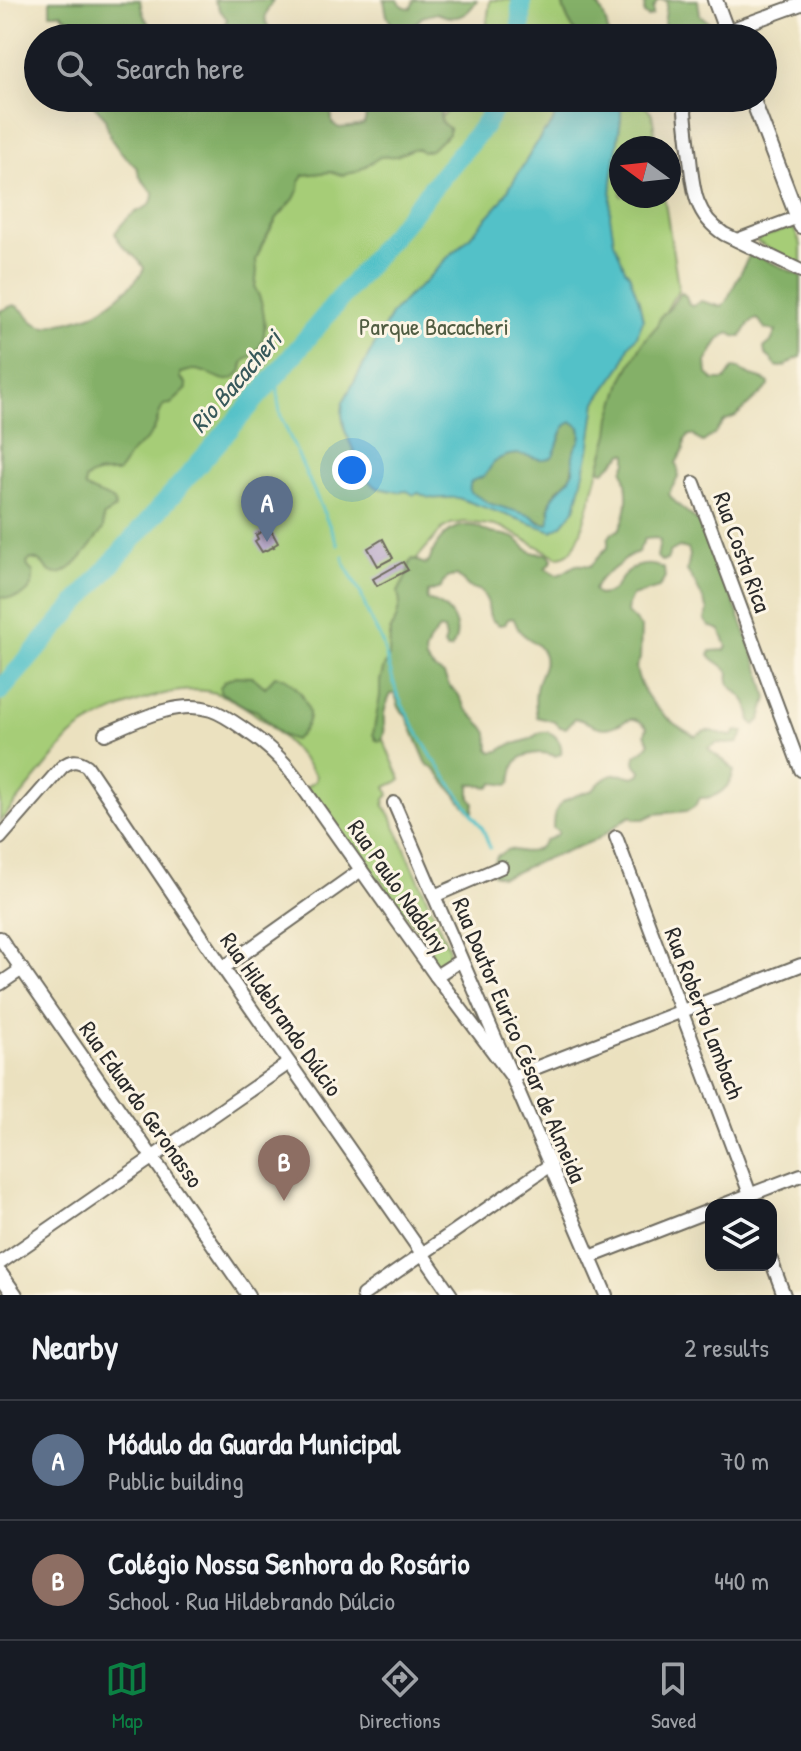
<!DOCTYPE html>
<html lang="en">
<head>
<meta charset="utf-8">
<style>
	body { margin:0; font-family:"Patrick Hand",sans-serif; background:#20242c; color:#f1f3f6 }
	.controls { position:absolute; right:24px; bottom:24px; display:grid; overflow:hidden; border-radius:16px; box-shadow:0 8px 32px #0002 }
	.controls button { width:72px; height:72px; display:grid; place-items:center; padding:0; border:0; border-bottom:2px solid #363941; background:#171b24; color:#f1f3f6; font:40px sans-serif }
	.compass { position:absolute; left:609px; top:136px; width:72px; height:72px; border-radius:50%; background:#171b24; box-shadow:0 8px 32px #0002; rotate:285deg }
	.you { position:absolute; left:352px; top:470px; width:28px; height:28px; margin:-20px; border:6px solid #fff; border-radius:50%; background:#1a73e8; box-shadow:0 0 0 12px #1a73e833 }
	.badge { display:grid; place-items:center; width:52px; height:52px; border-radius:50%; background:#0b8043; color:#fff; font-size:26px; font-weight:700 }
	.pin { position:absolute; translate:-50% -66px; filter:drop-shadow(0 2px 4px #0008) }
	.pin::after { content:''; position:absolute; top:42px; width:28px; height:24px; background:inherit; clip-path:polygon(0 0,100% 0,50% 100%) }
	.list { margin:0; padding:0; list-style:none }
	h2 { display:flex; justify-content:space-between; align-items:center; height:104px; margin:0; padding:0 32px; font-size:34px }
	h2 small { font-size:26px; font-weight:400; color:#9ea1a6 }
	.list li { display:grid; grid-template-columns:52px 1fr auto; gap:24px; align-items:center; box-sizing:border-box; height:120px; padding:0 32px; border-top:2px solid #363941 }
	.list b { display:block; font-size:30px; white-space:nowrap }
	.list p { margin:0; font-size:26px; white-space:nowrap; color:#9ea1a6 }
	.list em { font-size:26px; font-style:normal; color:#9ea1a6 }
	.icon { flex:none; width:44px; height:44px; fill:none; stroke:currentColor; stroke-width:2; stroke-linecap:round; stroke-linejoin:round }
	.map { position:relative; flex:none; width:801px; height:1295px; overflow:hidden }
	.search { position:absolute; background:#171b24; box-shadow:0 8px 32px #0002; left:24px; right:24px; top:24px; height:88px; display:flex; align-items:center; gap:20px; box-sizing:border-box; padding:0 28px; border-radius:44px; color:#9ea1a6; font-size:30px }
	.sheet { height:344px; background:#171b24 }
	nav { display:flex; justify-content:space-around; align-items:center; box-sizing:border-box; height:112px; border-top:2px solid #363941; background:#171b24; font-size:22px; color:#9ea1a6 }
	nav a { display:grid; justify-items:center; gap:4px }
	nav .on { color:#0b8043 }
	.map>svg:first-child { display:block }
	.green { fill:#a6cd77; stroke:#687c51; stroke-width:2 }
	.forest { fill:#84b068; stroke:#586e4a; stroke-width:2 }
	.water { fill:#53c1c8; stroke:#3f767a; stroke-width:2; fill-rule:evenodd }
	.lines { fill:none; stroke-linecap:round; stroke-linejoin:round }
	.stream { stroke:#53c1c8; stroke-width:3 }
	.river { stroke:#53c1c8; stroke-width:20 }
	.building { fill:#ad9dc6 }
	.minor-casing { stroke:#6e6b5f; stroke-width:16 }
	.major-casing { stroke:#6e6b5f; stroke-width:18 }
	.minor { stroke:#fff; stroke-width:12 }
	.major { stroke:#fff; stroke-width:14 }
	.labels { text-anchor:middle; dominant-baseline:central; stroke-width:6; stroke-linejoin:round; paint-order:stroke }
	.park-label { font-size:24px; fill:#505c42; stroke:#fcf5e5 }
	.street-label { font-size:24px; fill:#2b2b2b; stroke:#fcf5e5 }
	.water-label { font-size:26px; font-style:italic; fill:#37585a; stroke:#fcf5e5 }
</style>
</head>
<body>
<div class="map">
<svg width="801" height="1295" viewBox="0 0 801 1295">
	<rect width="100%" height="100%" fill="#fcf5e5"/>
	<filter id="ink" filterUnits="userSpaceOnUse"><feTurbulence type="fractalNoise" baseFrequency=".0125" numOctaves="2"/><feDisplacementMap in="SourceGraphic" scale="16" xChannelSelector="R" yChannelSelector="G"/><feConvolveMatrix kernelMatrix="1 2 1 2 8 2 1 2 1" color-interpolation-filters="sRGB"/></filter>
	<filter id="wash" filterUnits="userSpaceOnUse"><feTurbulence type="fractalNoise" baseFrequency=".006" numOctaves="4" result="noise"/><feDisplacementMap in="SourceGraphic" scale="32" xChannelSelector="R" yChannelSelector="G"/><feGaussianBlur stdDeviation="1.8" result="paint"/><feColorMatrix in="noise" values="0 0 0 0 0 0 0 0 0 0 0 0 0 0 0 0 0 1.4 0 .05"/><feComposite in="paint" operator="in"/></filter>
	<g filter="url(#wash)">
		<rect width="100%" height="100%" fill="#ebe1bf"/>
		<g class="green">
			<polygon points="490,0 581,0 602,38 485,38"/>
			<path d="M461,98H638L652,114L657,148H621V196H664L679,291L673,298L630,376L618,403L581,532C576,544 572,557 557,557L502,527L466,522L451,524L442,529L419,556L416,561L385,696L381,735L401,780L386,787L389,795L385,799L384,806L390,814L449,949V960L442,966L432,964L424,955L431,950L379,878L372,882L306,787L315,781L316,776C293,744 247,698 206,691C178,687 147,698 122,708C104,716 84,724 69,738L0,822V500L307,169L440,118Z"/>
			<polygon points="789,228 794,229 801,245 801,266 757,242 758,239"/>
		</g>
		<g class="forest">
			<path d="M50,0H140C143,22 149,21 159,38H70L74,34V25L61,13H50Z"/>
			<path d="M214,0H273C267,10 260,21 272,30L281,28L290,35L291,38H216C218,30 225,27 227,19L219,9Z"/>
			<path d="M384,0H398C401,6 405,8 411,8L414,0H477C466,18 455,21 437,13L422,17L412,27V38H366L370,34H386L393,31L394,28L387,16Z"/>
			<path d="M562,0H593C604,10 607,24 609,38H581C571,28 564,14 562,0Z"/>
			<polygon points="645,0 698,0 700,15 710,23 709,32 704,38 675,38 664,24 667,3 665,0 658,0 653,8 653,15 648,17 644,14"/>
			<path d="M87,98H322C331,103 332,114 332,123L339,128C349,126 356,128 364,124L366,117L362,112L361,106L366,103L374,106L381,111H386L394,105L405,103L408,98H447L440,115L442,123L449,128V134L430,150L423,152L418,149H412L397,156L380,157L356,172L342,175L331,172L304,175L300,181L299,189L294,199L277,218L262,245L256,260L257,271L255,288C264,303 270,336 257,351C250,360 242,357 242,370C227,393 214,370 194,370C190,370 186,372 181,373V378L186,383L187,389L171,404L164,405C158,413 158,421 154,429C149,442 135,446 128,457C124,464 123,468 117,473C106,473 93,472 85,480V487C94,494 105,495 114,501L115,508L103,517C103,521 104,525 103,529C101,534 97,536 95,540C88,550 70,574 57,574C45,574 47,560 31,559L27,563L28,567L33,572C35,593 19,601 0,597V311L14,305C28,310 29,325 46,327C60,323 77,320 90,315C105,309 139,282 144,268C137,254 120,249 115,233C121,225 127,217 136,212C146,207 153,206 153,193L140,177L137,168L119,150L111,139L104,116Z"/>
			<path d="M753,254L801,276V357C791,359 787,370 776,366L772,360L765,354L764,348L771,342L776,331L765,329L759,320L756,319L749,324L741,337L734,336L731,333C716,336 714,351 706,362L707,374L714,380H725L733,368L740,369C748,378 759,376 769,383V386L745,408L736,416L724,421L714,434L703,442L697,439L693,435H689L685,440L684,449L676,463C683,482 674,479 669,494C677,508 690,512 699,523C707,533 707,545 715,554L760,671L767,698L761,719L755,725L751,722C750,715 750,708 746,702C738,689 726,689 729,673C724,664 715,663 709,655L711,651L725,650L727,646L720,630L709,626L705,620L708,610C702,596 696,583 687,571L690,555L688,549L679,547L670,552L667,560L661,561L657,557L660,541L656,538L645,539L638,552C627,556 625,561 616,567C604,577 602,573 594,590L598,595C619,593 616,582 627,572C639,563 652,563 664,569L665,578L659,588L632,596L628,605L627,613L641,627L640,659L636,667C640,698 669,723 695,736C699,735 701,732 705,731C710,729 724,736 732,736L736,731L744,732L738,743L728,744L717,743L708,748C715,757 728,760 734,771C731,787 717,799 700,798L694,807L687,811L654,814L644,819H636L631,816C617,823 607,835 593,841L535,863L511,874L501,877L493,874L491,868L497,856L509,849C525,853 537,855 545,840L552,838L558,834V831L553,828C552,799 571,797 593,790C605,775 615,771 634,777L640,774L641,770C635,765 634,762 636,755L644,750L650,743L645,734L647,727C628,709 624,727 605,728C594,728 586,720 575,718L566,728L560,727L555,722L537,717C535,707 535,693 537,684C540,673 548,664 543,653C537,640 525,639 519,630C516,626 516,622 513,618L508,619L505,624L500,625C485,618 491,613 487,601C486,598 483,595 481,591L469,587L457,576C449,576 443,580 441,588L428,592L427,600C450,605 465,627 451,649H447L444,645L446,639L444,630L439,629L429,642L425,653L426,660L434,669L444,675L449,686L458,694L466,709L484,727L488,733L489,749L492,752L499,751L511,744C517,744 524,741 530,739C535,737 536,733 542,732C554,730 563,743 561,754L555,756C544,751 523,752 516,763C513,767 512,777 511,783L509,785L494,783L489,787L470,784V798L474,803L473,812L471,813L435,770L429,766L426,762L408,719L399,707L395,694H391C388,700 385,707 384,714C383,724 387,732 381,741L376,740L373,734L380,696V681L384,666L389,656L390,630L396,620L400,603L398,592L407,575L410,562L413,559L425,564L429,562C435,542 450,522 474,526C480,527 485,531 491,533C500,535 509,534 516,539C523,543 526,552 536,553C540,554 544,553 548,554L552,559L551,563L545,568L557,575C573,571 569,561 590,566C597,561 600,552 608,548V539L612,533L619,530C629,511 629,490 623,470L627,462V454L624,453L604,471L600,470V466L609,434L611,417L623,379L643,342L656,327L661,316L669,309L678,296L682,293L686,296L689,305L693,306L701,301L722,307L726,302L749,256Z"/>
			<path d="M573,421L580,427L581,440L575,448L571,477L556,491L551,501L549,507L551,518L549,524C539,523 534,517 525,514C506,509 486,505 470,492C468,476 476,482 485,475C488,472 489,467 492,464C506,451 525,452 541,459C546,454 552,449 557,444C565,433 558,427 573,421Z"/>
			<path d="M235,676L253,677L265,687L275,676C291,676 306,697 309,712C310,722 302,735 294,740L281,735L257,711L246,707L220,692V687L225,681Z"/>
		</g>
		<path class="water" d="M558,98H620L621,99V119L612,181L610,216L614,241L625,269L629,274L639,301L643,320L637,336L629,346L623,364L596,402L589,451L575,509L562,525L552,531L458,498C444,496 432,503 419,493L414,495L407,491L398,492L378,488L366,479L345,431L342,415L343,402L392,313L408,296L426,281L444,261L466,241L500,203L543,133C556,126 555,111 558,98ZM573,422L580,427C584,444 574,443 573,456C572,463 575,468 572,475C567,485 556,489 552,500C548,508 552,516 549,524L540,523L532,516L491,504L470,492C468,476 476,482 485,475C489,471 491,464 497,460C523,445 534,465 552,457C561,444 558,426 573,422Z"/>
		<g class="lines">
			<g class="stream">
				<polyline points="278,373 278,401 281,417 338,545"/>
				<polyline points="343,557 345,565 361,594 368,614 382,642 397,694 404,708 432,757 483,829 490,848"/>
			</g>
			<g class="river">
				<polyline points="521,38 521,0"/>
				<polyline points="0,691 278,373 482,128 501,98"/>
			</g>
		</g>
		<g id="blocks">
			<g class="building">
				<polygon points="265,530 267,534 272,532 278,543 273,546 274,547 262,552 255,541 258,539 256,535"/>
				<polygon points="383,539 393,558 378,566 368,548"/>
				<polygon points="403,562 408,570 377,586 373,579"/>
			</g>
		</g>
	</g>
	<g filter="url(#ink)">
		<use href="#blocks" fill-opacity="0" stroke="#6e6b5f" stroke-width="2"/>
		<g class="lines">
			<g class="minor-casing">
				<g id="minor">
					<polyline points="716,38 727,31 801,4"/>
					<path d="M684,98C685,115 687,132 689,149C693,184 692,213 724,234L801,271"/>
					<polyline points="737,240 801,216"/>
					<polyline points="694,483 801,770"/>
					<path d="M105,734C136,721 177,699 211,710C223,714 234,722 244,729C263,742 280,756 294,775L436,976L512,1077L801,965"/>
					<polyline points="394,803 606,1295"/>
					<polyline points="616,837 750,1194 751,1205"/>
					<path d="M0,838L62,767C71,760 77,759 87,766L223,968L451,1295"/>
					<polyline points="434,896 501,867"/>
					<polyline points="0,938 248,1295"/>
					<polyline points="223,968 361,870"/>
					<polyline points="436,976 461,960"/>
					<polyline points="0,984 22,969"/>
					<polyline points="723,1205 801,1175"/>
					<polyline points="590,1257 711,1210"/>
					<polyline points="771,1260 784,1295"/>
					<polyline points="0,1263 289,1063"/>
					<polyline points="363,1295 550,1165"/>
				</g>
			</g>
			<g class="major-casing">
				<g id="major">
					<polyline points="715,0 729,38"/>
					<polyline points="752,98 801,226"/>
					<polyline points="0,1274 15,1295"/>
				</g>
			</g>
			<use href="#minor" class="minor"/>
			<use href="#major" class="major"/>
		</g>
	</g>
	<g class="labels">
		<g class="park-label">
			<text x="434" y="326">Parque Bacacheri</text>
		</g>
		<g class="street-label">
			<text transform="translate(743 552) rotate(70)">Rua Costa Rica</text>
			<text transform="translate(399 886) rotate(55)">Rua Paulo Nadolny</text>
			<text transform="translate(705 1013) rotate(69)">Rua Roberto Lambach</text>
			<text transform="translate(282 1014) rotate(55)">Rua Hildebrando Dúlcio</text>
			<text transform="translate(520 1040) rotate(67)">Rua Doutor Eurico César de Almeida</text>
			<text transform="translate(142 1104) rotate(55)">Rua Eduardo Geronasso</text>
		</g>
		<g class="water-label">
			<text transform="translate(235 381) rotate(-49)">Rio Bacacheri</text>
		</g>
	</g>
</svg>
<div class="controls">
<button><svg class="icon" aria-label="layers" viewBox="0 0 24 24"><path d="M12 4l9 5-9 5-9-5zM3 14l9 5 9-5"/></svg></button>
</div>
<svg class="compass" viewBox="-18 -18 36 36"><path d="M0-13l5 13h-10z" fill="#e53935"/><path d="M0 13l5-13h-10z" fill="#9ea1a6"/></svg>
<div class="you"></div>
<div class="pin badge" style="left:267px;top:542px;background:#5c6f8a">A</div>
<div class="pin badge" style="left:284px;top:1201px;background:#8d6e63">B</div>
<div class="search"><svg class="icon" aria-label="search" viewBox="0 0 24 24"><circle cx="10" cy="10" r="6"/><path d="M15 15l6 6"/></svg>Search here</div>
</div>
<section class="sheet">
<h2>Nearby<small>2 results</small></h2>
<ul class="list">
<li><span class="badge" style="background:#5c6f8a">A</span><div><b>Módulo da Guarda Municipal</b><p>Public building</p></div><em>70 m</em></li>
<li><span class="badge" style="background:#8d6e63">B</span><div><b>Colégio Nossa Senhora do Rosário</b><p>School · Rua Hildebrando Dúlcio</p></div><em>440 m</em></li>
</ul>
</section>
<nav>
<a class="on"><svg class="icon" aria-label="map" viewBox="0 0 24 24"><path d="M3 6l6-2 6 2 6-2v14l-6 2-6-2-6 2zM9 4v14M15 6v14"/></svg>Map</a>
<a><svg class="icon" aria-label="directions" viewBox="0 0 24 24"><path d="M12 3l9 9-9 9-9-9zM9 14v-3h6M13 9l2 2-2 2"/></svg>Directions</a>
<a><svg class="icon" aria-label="saved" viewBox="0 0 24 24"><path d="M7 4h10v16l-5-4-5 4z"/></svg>Saved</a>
</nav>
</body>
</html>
